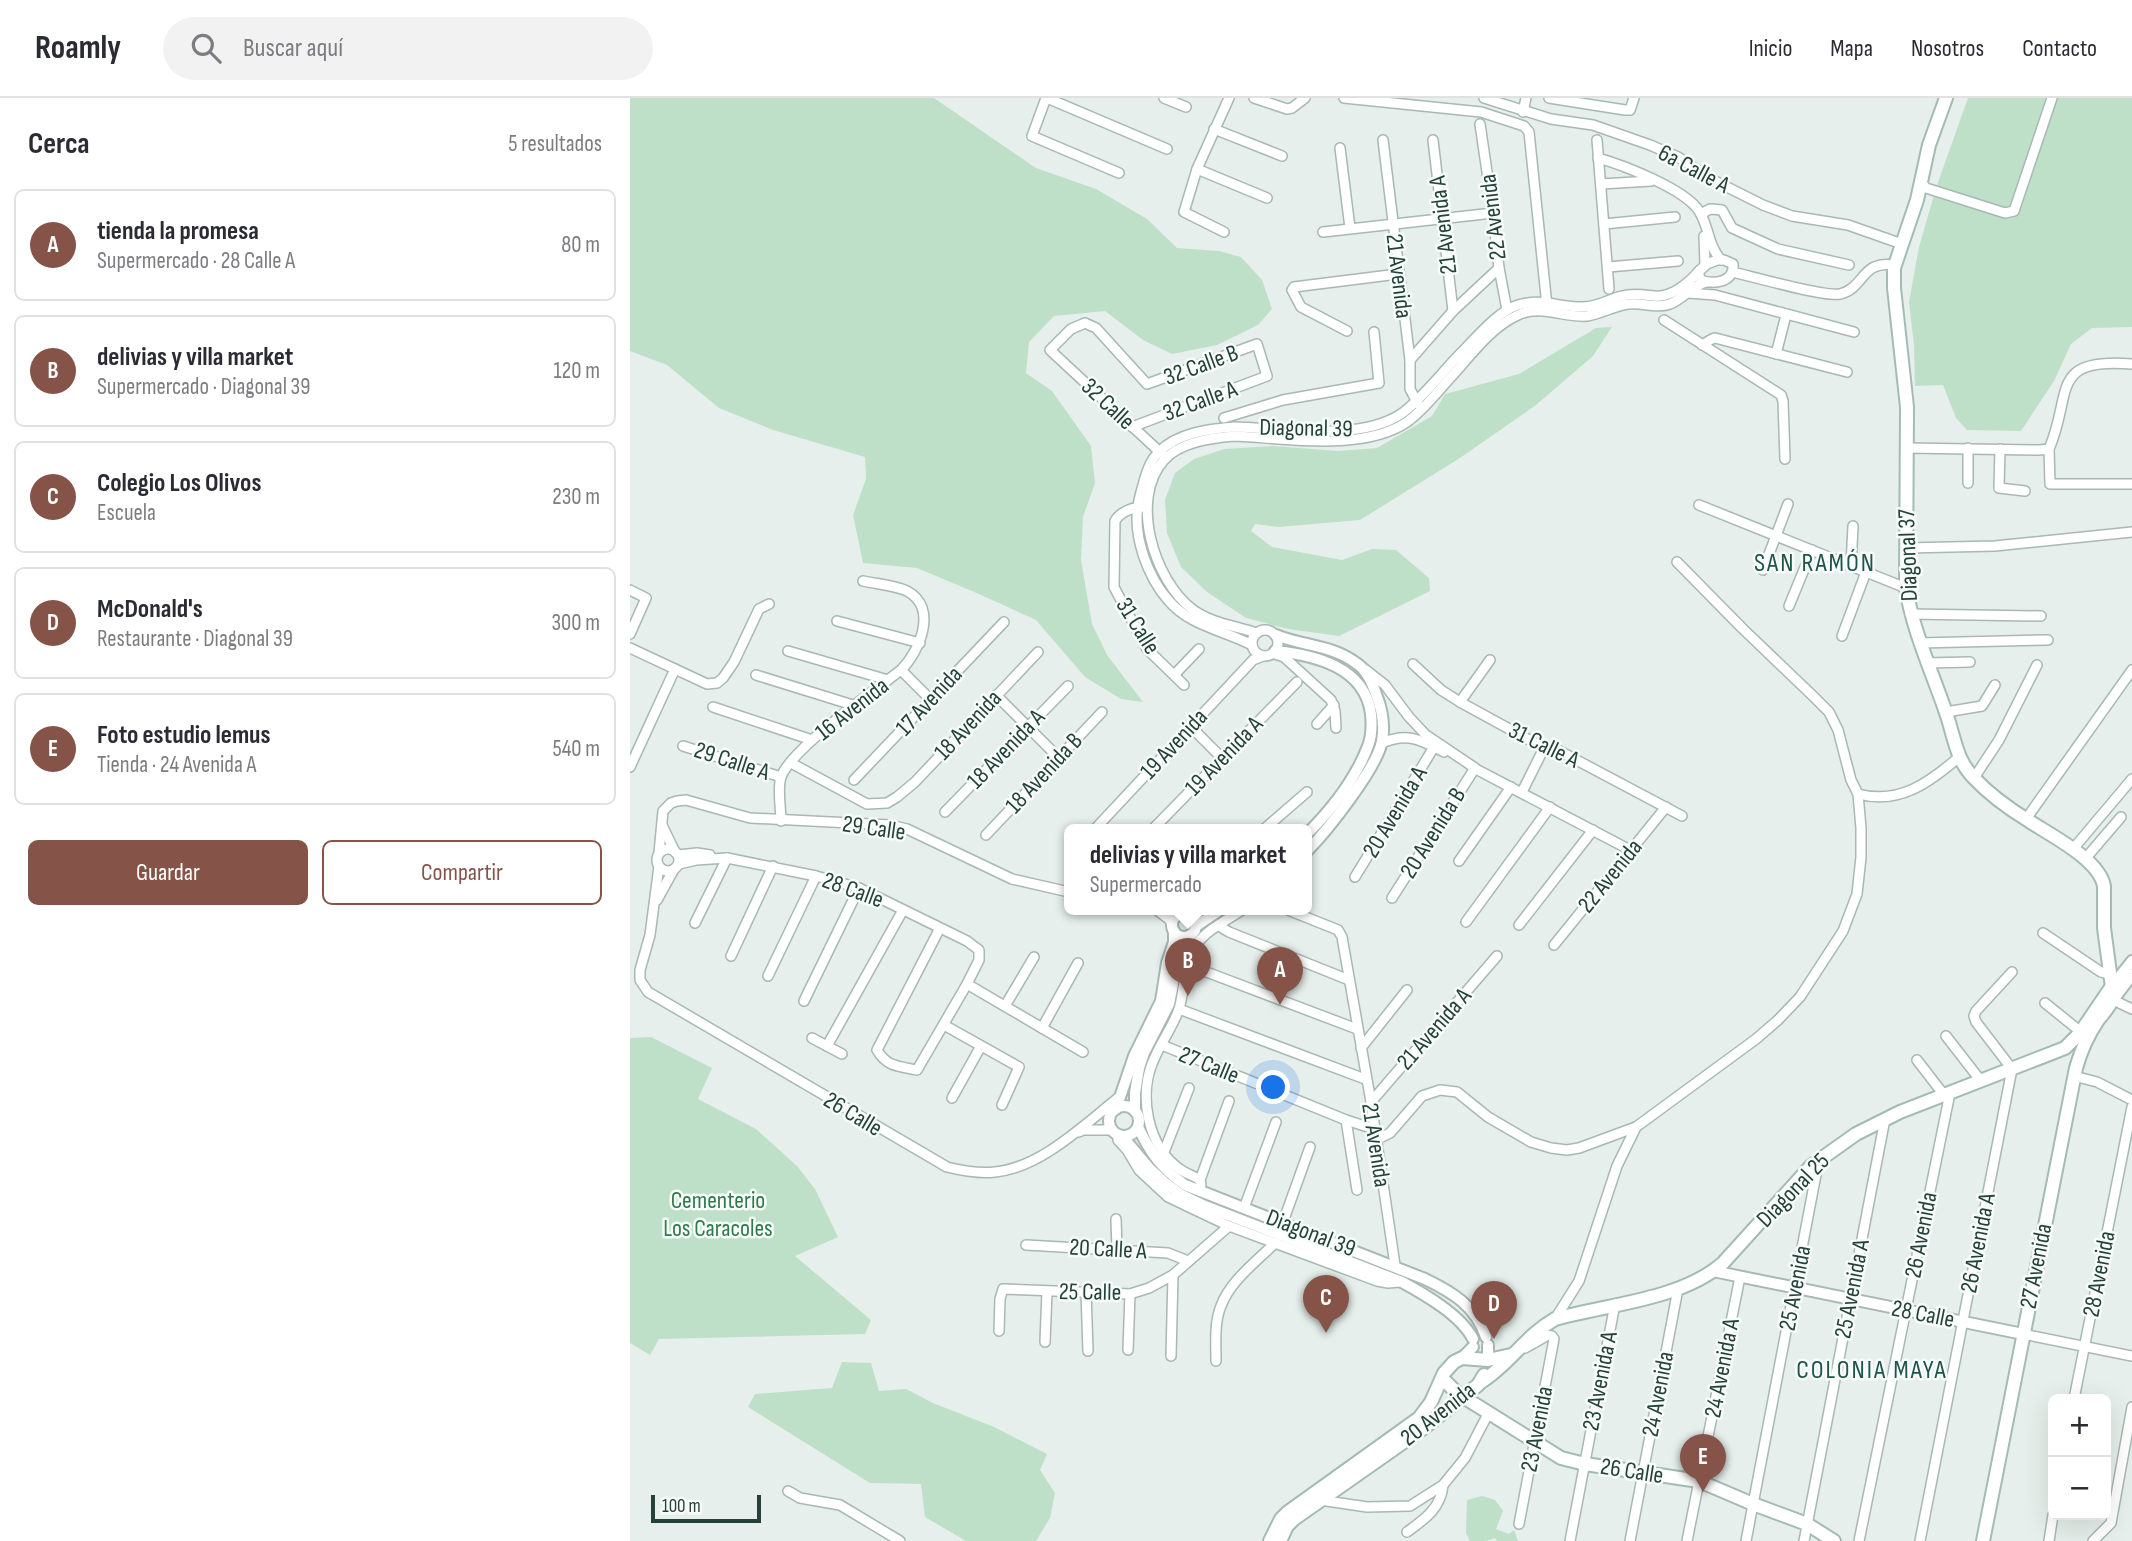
<!DOCTYPE html>
<html lang="es">
<head>
<meta charset="utf-8">
<style>
	body { margin:0; font-family:"Sofia Sans Condensed",sans-serif; background:#f2f2f3; color:#2b2b33 }
	.controls { position:absolute; right:21px; bottom:21px; display:grid; overflow:hidden; border-radius:10px; box-shadow:0 7px 28px #0002 }
	.controls button { width:63px; height:63px; display:grid; place-items:center; padding:0; border:0; border-bottom:2px solid #e1e1e2; background:#fff; color:#2b2b33; font:35px sans-serif }
	.scale { position:absolute; left:21px; bottom:18px; width:110px; box-sizing:border-box; padding-left:7px; border:4px solid #24423a; border-top:0; font-size:19px; line-height:24px; white-space:nowrap; color:#24423a; -webkit-text-stroke:5px #f7fbf9; paint-order:stroke }
	.you { position:absolute; left:644px; top:990px; width:24px; height:24px; margin:-18px; border:5px solid #fff; border-radius:50%; background:#1a73e8; box-shadow:0 0 0 10px #1a73e833 }
	.badge { display:grid; place-items:center; width:46px; height:46px; border-radius:50%; background:#855347; color:#fff; font-size:23px; font-weight:700 }
	.pin { position:absolute; translate:-50% -58px; filter:drop-shadow(0 2px 4px #0008) }
	.pin::after { content:''; position:absolute; top:37px; width:24px; height:21px; background:inherit; clip-path:polygon(0 0,100% 0,50% 100%) }
	.popup { position:absolute; left:434px; top:726px; width:248px; height:91px; box-sizing:border-box; display:grid; place-content:center; border-radius:10px; background:#fff; filter:drop-shadow(0 2px 5px #0005); font-size:23px; white-space:nowrap; color:#7c7c81 }
	.popup b { font-size:26px; color:#2b2b33 }
	.popup::after { content:''; position:absolute; left:50%; top:100%; margin-left:-14px; border:14px solid transparent; border-top-color:#fff }
	.list { margin:0; padding:0; list-style:none }
	h2 { display:flex; justify-content:space-between; align-items:center; height:91px; margin:0; padding:0 28px; font-size:30px }
	h2 small { font-size:23px; font-weight:400; color:#7c7c81 }
	.list li { display:grid; grid-template-columns:46px 1fr auto; gap:21px; align-items:center; box-sizing:border-box; height:112px; margin:0 14px 14px; padding:0 14px; border:2px solid #e1e1e2; border-radius:10px }
	.list b { display:block; font-size:26px; white-space:nowrap }
	.list p { margin:0; font-size:23px; white-space:nowrap; color:#7c7c81 }
	.list em { font-size:23px; font-style:normal; color:#7c7c81 }
	.actions { display:flex; gap:14px; padding:21px 28px }
	.actions a { flex:1; padding:16px 0; border:2px solid #855347; border-radius:10px; text-align:center; font-size:24px; color:#855347 }
	.actions .main { background:#855347; color:#fff }
	.icon { flex:none; width:38px; height:38px; fill:none; stroke:currentColor; stroke-width:2; stroke-linecap:round; stroke-linejoin:round }
	.map { position:relative; flex:none; width:1502px; height:1443px; overflow:hidden }
	header { display:flex; align-items:center; gap:42px; box-sizing:border-box; height:98px; padding:0 35px; background:#fff; border-bottom:2px solid #e1e1e2 }
	header strong { font-size:33px }
	nav { display:flex; gap:38px; margin-inline-start:auto; font-size:24px }
	.search { width:490px; height:63px; background:#f2f2f3; display:flex; align-items:center; gap:18px; box-sizing:border-box; padding:0 24px; border-radius:38px; color:#7c7c81; font-size:26px }
	main { display:flex }
	aside { flex:1; background:#fff }
	.map>svg:first-child { display:block }
	.green { fill:#bfe0c8 }
	.lines { fill:none; stroke-linecap:round; stroke-linejoin:round }
	.minor-casing { stroke:#a8b8b2; stroke-width:12 }
	.tertiary-casing { stroke:#a8b8b2; stroke-width:14 }
	.secondary-casing { stroke:#a4bbb3; stroke-width:16 }
	.minor { stroke:#fff; stroke-width:9 }
	.tertiary { stroke:#fff; stroke-width:10 }
	.secondary { stroke:#fff; stroke-width:12 }
	.labels { text-anchor:middle; dominant-baseline:central; stroke-width:5; stroke-linejoin:round; paint-order:stroke }
	.street-label { font-size:24px; fill:#24423a; stroke:#f7fbf9 }
	.park-label { font-size:24px; fill:#2d7a4b; stroke:#f7fbf9 }
	.neighbourhood-label { font-size:26px; letter-spacing:2px; fill:#1f5548; stroke:#f7fbf9 }
</style>
</head>
<body>
<header>
<strong>Roamly</strong>
<div class="search"><svg class="icon" aria-label="search" viewBox="0 0 24 24"><circle cx="10" cy="10" r="6"/><path d="M15 15l6 6"/></svg>Buscar aquí</div>
<nav><a>Inicio</a><a>Mapa</a><a>Nosotros</a><a>Contacto</a></nav>
</header>
<main>
<aside>
<h2>Cerca<small>5 resultados</small></h2>
<ul class="list">
<li><span class="badge">A</span><div><b>tienda la promesa</b><p>Supermercado · 28 Calle A</p></div><em>80 m</em></li>
<li><span class="badge">B</span><div><b>delivias y villa market</b><p>Supermercado · Diagonal 39</p></div><em>120 m</em></li>
<li><span class="badge">C</span><div><b>Colegio Los Olivos</b><p>Escuela</p></div><em>230 m</em></li>
<li><span class="badge">D</span><div><b>McDonald's</b><p>Restaurante · Diagonal 39</p></div><em>300 m</em></li>
<li><span class="badge">E</span><div><b>Foto estudio lemus</b><p>Tienda · 24 Avenida A</p></div><em>540 m</em></li>
</ul>
<div class="actions"><a class="main">Guardar</a><a>Compartir</a></div>
</aside>
<div class="map">
<svg width="1502" height="1443" viewBox="0 0 1502 1443">
	<rect width="100%" height="100%" fill="#e6efeb"/>
	<g class="green">
		<polygon points="0,0 304,0 406,70 466,91 517,121 547,150 589,153 611,159 632,182 642,211 628,227 587,247 542,256 513,242 475,213 424,218 399,244 396,275 422,293 461,348 465,385 453,419 451,462 462,526 477,557 513,604 491,601 455,579 406,522 349,496 287,470 233,465 223,417 236,381 235,359 143,332 89,310 37,267 0,253"/>
		<polygon points="1338,0 1502,0 1502,229 1462,230 1441,246 1424,283 1391,333 1337,332 1326,320 1313,287 1285,288 1284,247 1279,204 1289,149 1306,90"/>
		<polygon points="982,229 963,258 906,307 830,360 730,422 648,429 625,426 621,433 642,449 712,462 742,451 766,452 799,480 800,493 709,538 658,531 616,520 577,494 551,469 537,435 535,402 545,375 564,361 594,351 643,348 708,353 747,350 802,318 815,296 889,276 966,230"/>
		<polygon points="21,939 82,970 68,1001 126,1031 167,1068 185,1091 208,1139 165,1158 241,1222 235,1236 29,1241 20,1257 0,1245 0,940"/>
		<polygon points="212,1264 241,1265 249,1293 276,1291 303,1305 364,1329 417,1356 410,1372 425,1395 420,1420 406,1443 336,1443 295,1419 291,1386 240,1385 118,1309 125,1296 202,1290"/>
		<polygon points="852,1398 865,1402 873,1413 866,1431 879,1436 884,1432 888,1443 867,1443 865,1440 856,1443 840,1443 836,1435 837,1402"/>
	</g>
	<g class="lines">
		<g class="minor-casing">
			<g id="minor">
				<polyline points="416,0 402,38 489,75"/>
				<polyline points="417,0 537,51"/>
				<polyline points="534,0 556,9"/>
				<polyline points="624,0 657,11 662,10 675,0"/>
				<polyline points="714,0 851,14 894,28 899,34 917,208"/>
				<polyline points="854,0 921,21 963,27 1020,47 1048,59 1079,80 1133,107 1162,118 1218,127 1272,146"/>
				<polyline points="919,0 995,12 1000,12 1004,0"/>
				<polyline points="893,14 896,0"/>
				<polyline points="850,26 863,115 869,170 877,212"/>
				<polyline points="584,31 652,58"/>
				<polyline points="753,42 780,262 780,291 788,306"/>
				<polyline points="803,42 823,213"/>
				<polyline points="967,42 979,191"/>
				<polyline points="710,50 720,130"/>
				<path d="M968,60C993,67 1055,91 1069,113C1079,128 1078,148 1091,162"/>
				<polyline points="567,71 637,100"/>
				<polyline points="1292,85 1296,90 1375,115 1384,113 1422,0"/>
				<polyline points="971,86 1021,83"/>
				<polyline points="1071,116 1080,111 1092,112 1102,130 1148,151 1219,167"/>
				<polyline points="974,126 1045,119"/>
				<polyline points="594,134 554,114 567,71 599,0"/>
				<polyline points="693,134 863,115"/>
				<polyline points="1074,138 1075,167"/>
				<path d="M1087,162H1094L1103,166C1105,184 1084,187 1071,182L1069,178V173L1077,166Z"/>
				<polyline points="978,169 1048,163"/>
				<path d="M1103,174C1124,179 1194,199 1210,196C1235,190 1231,162 1264,167"/>
				<polyline points="1058,195 1085,197 1224,234"/>
				<polyline points="1034,222 1151,297 1153,303 1155,361"/>
				<polyline points="717,233 671,209 662,192 664,189 768,176"/>
				<polyline points="1072,247 1082,241 1085,240 1217,274"/>
				<polyline points="1146,256 1156,217"/>
				<polyline points="780,262 823,213 869,170"/>
				<polyline points="594,320 653,302 749,285 744,234"/>
				<polyline points="502,329 637,278 627,246 517,286 466,230 455,225 441,231 420,252 532,356"/>
				<path d="M1276,350L1409,352L1419,351C1443,296 1418,259 1502,266"/>
				<polyline points="1370,351 1369,390 1395,393"/>
				<polyline points="1419,351 1420,386 1502,386"/>
				<polyline points="1338,385 1338,350"/>
				<polyline points="1069,407 1276,490"/>
				<path d="M513,409C503,409 490,414 485,423L484,489L517,551L554,587"/>
				<polyline points="1276,450 1365,448 1502,434"/>
				<polyline points="1221,468 1223,428"/>
				<polyline points="1133,472 1158,406"/>
				<polyline points="0,492 16,500 0,536"/>
				<polyline points="1159,508 1182,452"/>
				<polyline points="1280,516 1411,518"/>
				<polyline points="207,523 290,545"/>
				<circle cx="635" cy="545" r="13"/>
				<path d="M627,535C606,528 580,525 562,511C524,482 499,401 534,362C550,344 581,340 604,338C656,340 732,354 777,324C794,312 808,293 822,278C841,257 861,229 888,217C910,206 934,220 957,218C971,216 983,208 998,206C1012,204 1026,211 1040,206C1053,201 1063,187 1076,184"/>
				<polyline points="1212,538 1236,474"/>
				<polyline points="1289,545 1418,542"/>
				<path d="M622,547C593,532 560,528 538,502C518,479 503,439 508,408C509,401 511,394 513,387C516,376 520,362 529,354C547,335 579,331 604,329C653,330 729,344 771,316C790,303 814,272 831,255C846,240 868,213 888,207C912,200 928,209 951,209C966,210 979,201 992,198C1003,195 1014,197 1024,198C1041,200 1059,185 1069,173"/>
				<polyline points="0,550 77,586 87,585 93,580 104,564 129,511 139,506"/>
				<polyline points="158,553 258,582"/>
				<polyline points="645,556 654,559 701,602 705,613 706,630"/>
				<polyline points="1296,565 1340,564"/>
				<polyline points="783,566 811,592 830,604 914,650 922,649 1052,718"/>
				<polyline points="271,572 300,601"/>
				<polyline points="736,572 755,587 779,619 796,637 845,670 762,800"/>
				<polyline points="126,577 226,608"/>
				<polyline points="544,577 569,551"/>
				<polyline points="366,597 428,659"/>
				<polyline points="830,604 860,562"/>
				<polyline points="83,609 182,642"/>
				<polyline points="1316,614 1352,608 1365,587"/>
				<polyline points="687,626 704,607"/>
				<polyline points="560,628 592,660"/>
				<path d="M752,645C778,634 791,642 814,654"/>
				<polyline points="53,648 151,679"/>
				<polyline points="161,665 237,706 257,705 267,699 285,684 408,554"/>
				<polyline points="0,669 45,571"/>
				<polyline points="842,669 1002,753"/>
				<polyline points="1344,680 1369,642 1407,567"/>
				<polyline points="224,682 374,524"/>
				<polyline points="892,694 914,650"/>
				<path d="M1228,696C1269,707 1299,685 1329,659"/>
				<polyline points="315,714 438,588"/>
				<polyline points="1396,721 1502,572"/>
				<path d="M151,723C151,710 147,691 151,679C161,651 245,592 271,572C289,554 309,510 277,493C264,487 246,486 233,483"/>
				<polyline points="32,727 45,754"/>
				<polyline points="465,731 623,562 633,558"/>
				<polyline points="522,732 667,584"/>
				<polyline points="633,732 677,694"/>
				<polyline points="356,737 472,614"/>
				<polyline points="1443,751 1502,681"/>
				<circle cx="38" cy="762" r="11"/>
				<polyline points="29,755 33,713 41,705 47,703 56,702 120,720 260,727 277,731 382,781 439,794"/>
				<polyline points="48,757 67,755 80,757"/>
				<polyline points="1455,761 1491,719"/>
				<polyline points="829,763 881,689"/>
				<path d="M49,766L66,762L97,760L186,778L229,790L337,843L349,852V862L337,886L287,972C268,968 257,969 247,952L310,830"/>
				<path d="M29,768L20,837L10,872V882L18,894L317,1069C333,1073 349,1076 365,1074C410,1070 454,1027 488,1000"/>
				<polyline points="725,779 804,649"/>
				<polyline points="27,802 44,771"/>
				<polyline points="527,812 552,815"/>
				<polyline points="658,812 708,832 712,839 741,1004 765,1167"/>
				<polyline points="528,813 540,822 542,828"/>
				<polyline points="836,824 920,709"/>
				<polyline points="65,825 97,760"/>
				<polyline points="889,827 963,732"/>
				<polyline points="589,828 599,834 719,882"/>
				<polyline points="1413,835 1471,874 1480,876"/>
				<polyline points="924,847 1036,709"/>
				<polyline points="101,858 143,768"/>
				<polyline points="558,867 727,931"/>
				<polyline points="138,878 186,778"/>
				<polyline points="337,886 453,954"/>
				<polyline points="1483,902 1502,911"/>
				<polyline points="174,903 229,790"/>
				<polyline points="1415,905 1451,934"/>
				<polyline points="375,908 404,859"/>
				<polyline points="549,911 735,981"/>
				<polyline points="314,927 389,969 372,1007"/>
				<polyline points="412,930 448,865"/>
				<polyline points="1316,938 1351,983"/>
				<polyline points="182,940 212,956"/>
				<polyline points="532,947 716,1022 744,1031"/>
				<polyline points="197,948 273,812"/>
				<polyline points="731,950 777,892"/>
				<polyline points="1287,962 1314,997"/>
				<polyline points="1444,978 1467,984 1502,1002"/>
				<polyline points="322,1000 351,948"/>
				<polyline points="741,1004 867,858"/>
				<polyline points="716,1022 727,1092"/>
				<polyline points="449,1034 453,1032 482,1032"/>
				<polyline points="488,1037 488,1042 497,1052 509,1072 538,1099 599,1128 747,1183 758,1185 770,1184"/>
				<polyline points="746,1042 760,1035 792,998 810,992 827,994 858,1019 901,1044 921,1050 937,1052 949,1050 1006,1029 1126,941 1148,922 1170,899 1213,833 1227,796 1231,759 1231,730 1228,696 1221,682 1208,632 1199,614 1184,599 1112,530 1047,464"/>
				<polyline points="534,1054 559,990"/>
				<path d="M570,1082C564,1078 557,1076 551,1072C517,1049 507,995 525,959C532,943 543,928 549,911C555,891 553,865 565,848C576,832 597,822 612,812"/>
				<polyline points="571,1087 570,1082 599,1003"/>
				<polyline points="614,1110 646,1024"/>
				<polyline points="486,1121 487,1151"/>
				<polyline points="653,1124 680,1049"/>
				<polyline points="396,1147 538,1155 558,1163"/>
				<polyline points="456,1194 458,1253"/>
				<polyline points="925,1221 949,1183 987,1068 1006,1029"/>
				<polyline points="369,1233 370,1201 373,1191 500,1196 519,1190 543,1177 599,1128"/>
				<polyline points="1393,1236 1502,1258"/>
				<polyline points="415,1244 417,1193"/>
				<polyline points="498,1252 500,1196"/>
				<polyline points="541,1258 543,1177"/>
				<path d="M586,1263C586,1245 584,1225 591,1208C600,1183 627,1163 645,1145"/>
				<polyline points="1444,1301 1502,1009"/>
				<polyline points="158,1393 170,1400 210,1407 270,1443"/>
				<polyline points="690,1402 737,1409 780,1408 813,1387 835,1360 858,1316"/>
				<polyline points="889,1426 924,1241 922,1238 918,1237 895,1250"/>
				<path d="M777,1434C795,1421 811,1410 813,1387"/>
				<polyline points="940,1443 985,1206"/>
				<polyline points="1000,1443 1048,1191"/>
				<polyline points="1057,1443 1110,1179"/>
				<polyline points="1116,1443 1189,1061"/>
				<polyline points="1174,1443 1255,1021"/>
				<polyline points="1229,1443 1320,995"/>
				<polyline points="1290,1443 1382,971 1346,924 1344,918 1346,913 1382,874"/>
				<polyline points="1419,1443 1423,1417"/>
				<polyline points="1463,1443 1481,1425 1502,1309"/>
			</g>
		</g>
		<g class="tertiary-casing">
			<g id="tertiary">
				<path d="M646,537C672,548 703,547 726,565C737,572 742,584 746,596C752,611 755,626 752,643C747,670 697,733 677,753"/>
				<path d="M645,553C685,557 735,569 741,616C742,626 742,638 738,648C726,680 701,712 677,736"/>
				<circle cx="554" cy="827" r="12"/>
				<polyline points="566,828 590,812"/>
				<polyline points="1482,888 1502,863"/>
				<polyline points="1483,902 1502,877"/>
				<circle cx="494" cy="1023" r="15"/>
				<polyline points="486,1011 504,958 531,903 537,865 544,844 544,833"/>
				<polyline points="505,1013 505,995 509,970 514,955 539,906 549,855 560,837"/>
				<path d="M508,1029C521,1056 531,1070 555,1087L795,1181C822,1194 846,1208 856,1239"/>
				<path d="M492,1038L520,1071L534,1084L550,1096L575,1108L772,1184C794,1196 831,1217 843,1241"/>
				<polyline points="1083,1173 1393,1236"/>
				<polyline points="858,1247 858,1262"/>
				<polyline points="832,1260 843,1249"/>
			</g>
		</g>
		<g class="secondary-casing">
			<g id="secondary">
				<path d="M1316,0L1299,47L1287,102L1264,170V190L1277,309L1276,490C1283,533 1301,571 1315,612C1324,636 1325,661 1344,680C1358,695 1381,712 1399,723C1420,737 1469,761 1474,788V830L1483,897C1482,907 1474,914 1468,922C1458,937 1451,952 1446,970L1353,1443"/>
				<polyline points="812,1280 827,1295 931,1360 955,1366 1069,1383 1123,1406 1177,1426 1204,1443"/>
				<path d="M851,1284C879,1267 895,1238 925,1221C978,1206 1051,1202 1093,1165L1181,1068L1226,1036L1270,1014L1435,950L1450,935L1482,888"/>
				<polyline points="640,1443 651,1421 658,1414 789,1320 801,1304 814,1275 824,1264 832,1260 858,1262 881,1257"/>
				<polyline points="650,1443 657,1428 664,1421 795,1329 848,1287 854,1277"/>
			</g>
		</g>
		<use href="#minor" class="minor"/>
		<use href="#tertiary" class="tertiary"/>
		<use href="#secondary" class="secondary"/>
	</g>
	<g class="labels">
		<g class="street-label">
			<text transform="translate(1064 71) rotate(28)">6a Calle A</text>
			<text transform="translate(863 119) rotate(-97)">22 Avenida</text>
			<text transform="translate(813 127) rotate(-97)">21 Avenida A</text>
			<text transform="translate(769 178) rotate(83)">21 Avenida</text>
			<text transform="translate(571 267) rotate(-20)">32 Calle B</text>
			<text transform="translate(570 303) rotate(-20)">32 Calle A</text>
			<text transform="translate(478 306) rotate(43)">32 Calle</text>
			<text transform="translate(676 330) rotate(1)">Diagonal 39</text>
			<text transform="translate(1278 457) rotate(-92)">Diagonal 37</text>
			<text transform="translate(508 528) rotate(58)">31 Calle</text>
			<text transform="translate(299 603) rotate(-47)">17 Avenida</text>
			<text transform="translate(222 611) rotate(-38)">16 Avenida</text>
			<text transform="translate(338 627) rotate(-47)">18 Avenida</text>
			<text transform="translate(544 646) rotate(-47)">19 Avenida</text>
			<text transform="translate(914 647) rotate(26)">31 Calle A</text>
			<text transform="translate(376 651) rotate(-46)">18 Avenida A</text>
			<text transform="translate(594 658) rotate(-46)">19 Avenida A</text>
			<text transform="translate(102 663) rotate(18)">29 Calle A</text>
			<text transform="translate(414 675) rotate(-47)">18 Avenida B</text>
			<text transform="translate(765 714) rotate(-59)">20 Avenida A</text>
			<text transform="translate(244 730) rotate(8)">29 Calle</text>
			<text transform="translate(803 735) rotate(-58)">20 Avenida B</text>
			<text transform="translate(980 778) rotate(-51)">22 Avenida</text>
			<text transform="translate(223 792) rotate(20)">28 Calle</text>
			<text transform="translate(804 931) rotate(-49)">21 Avenida A</text>
			<text transform="translate(579 967) rotate(22)">27 Calle</text>
			<text transform="translate(223 1016) rotate(31)">26 Calle</text>
			<text transform="translate(746 1047) rotate(81)">21 Avenida</text>
			<text transform="translate(1163 1092) rotate(-46)">Diagonal 25</text>
			<text transform="translate(681 1135) rotate(21)">Diagonal 39</text>
			<text transform="translate(1291 1137) rotate(-79)">26 Avenida</text>
			<text transform="translate(1348 1145) rotate(-79)">26 Avenida A</text>
			<text transform="translate(478 1151) rotate(3)">20 Calle A</text>
			<text transform="translate(1406 1168) rotate(-79)">27 Avenida</text>
			<text transform="translate(1469 1176) rotate(-79)">28 Avenida</text>
			<text transform="translate(1165 1190) rotate(-79)">25 Avenida</text>
			<text transform="translate(1222 1191) rotate(-79)">25 Avenida A</text>
			<text transform="translate(460 1194) rotate(1)">25 Calle</text>
			<text transform="translate(1293 1216) rotate(11)">28 Calle</text>
			<text transform="translate(1092 1270) rotate(-79)">24 Avenida A</text>
			<text transform="translate(970 1283) rotate(-79)">23 Avenida A</text>
			<text transform="translate(1028 1296) rotate(-79)">24 Avenida</text>
			<text transform="translate(808 1316) rotate(-38)">20 Avenida</text>
			<text transform="translate(907 1331) rotate(-79)">23 Avenida</text>
			<text transform="translate(1002 1373) rotate(9)">26 Calle</text>
		</g>
		<g class="park-label">
			<text x="88" y="1102">Cementerio<tspan x="88" dy="28">Los Caracoles</tspan></text>
		</g>
		<g class="neighbourhood-label">
			<text x="1185" y="465">SAN RAMÓN</text>
			<text x="1242" y="1272">COLONIA MAYA</text>
		</g>
	</g>
</svg>
<div class="controls">
<button>+</button>
<button>−</button>
</div>
<div class="scale">100 m</div>
<div class="you"></div>
<div class="pin badge" style="left:650px;top:907px">A</div>
<div class="pin badge" style="left:558px;top:898px">B</div>
<div class="popup"><b>delivias y villa market</b>Supermercado</div>
<div class="pin badge" style="left:696px;top:1235px">C</div>
<div class="pin badge" style="left:864px;top:1241px">D</div>
<div class="pin badge" style="left:1073px;top:1394px">E</div>
</div>
</main>
</body>
</html>
